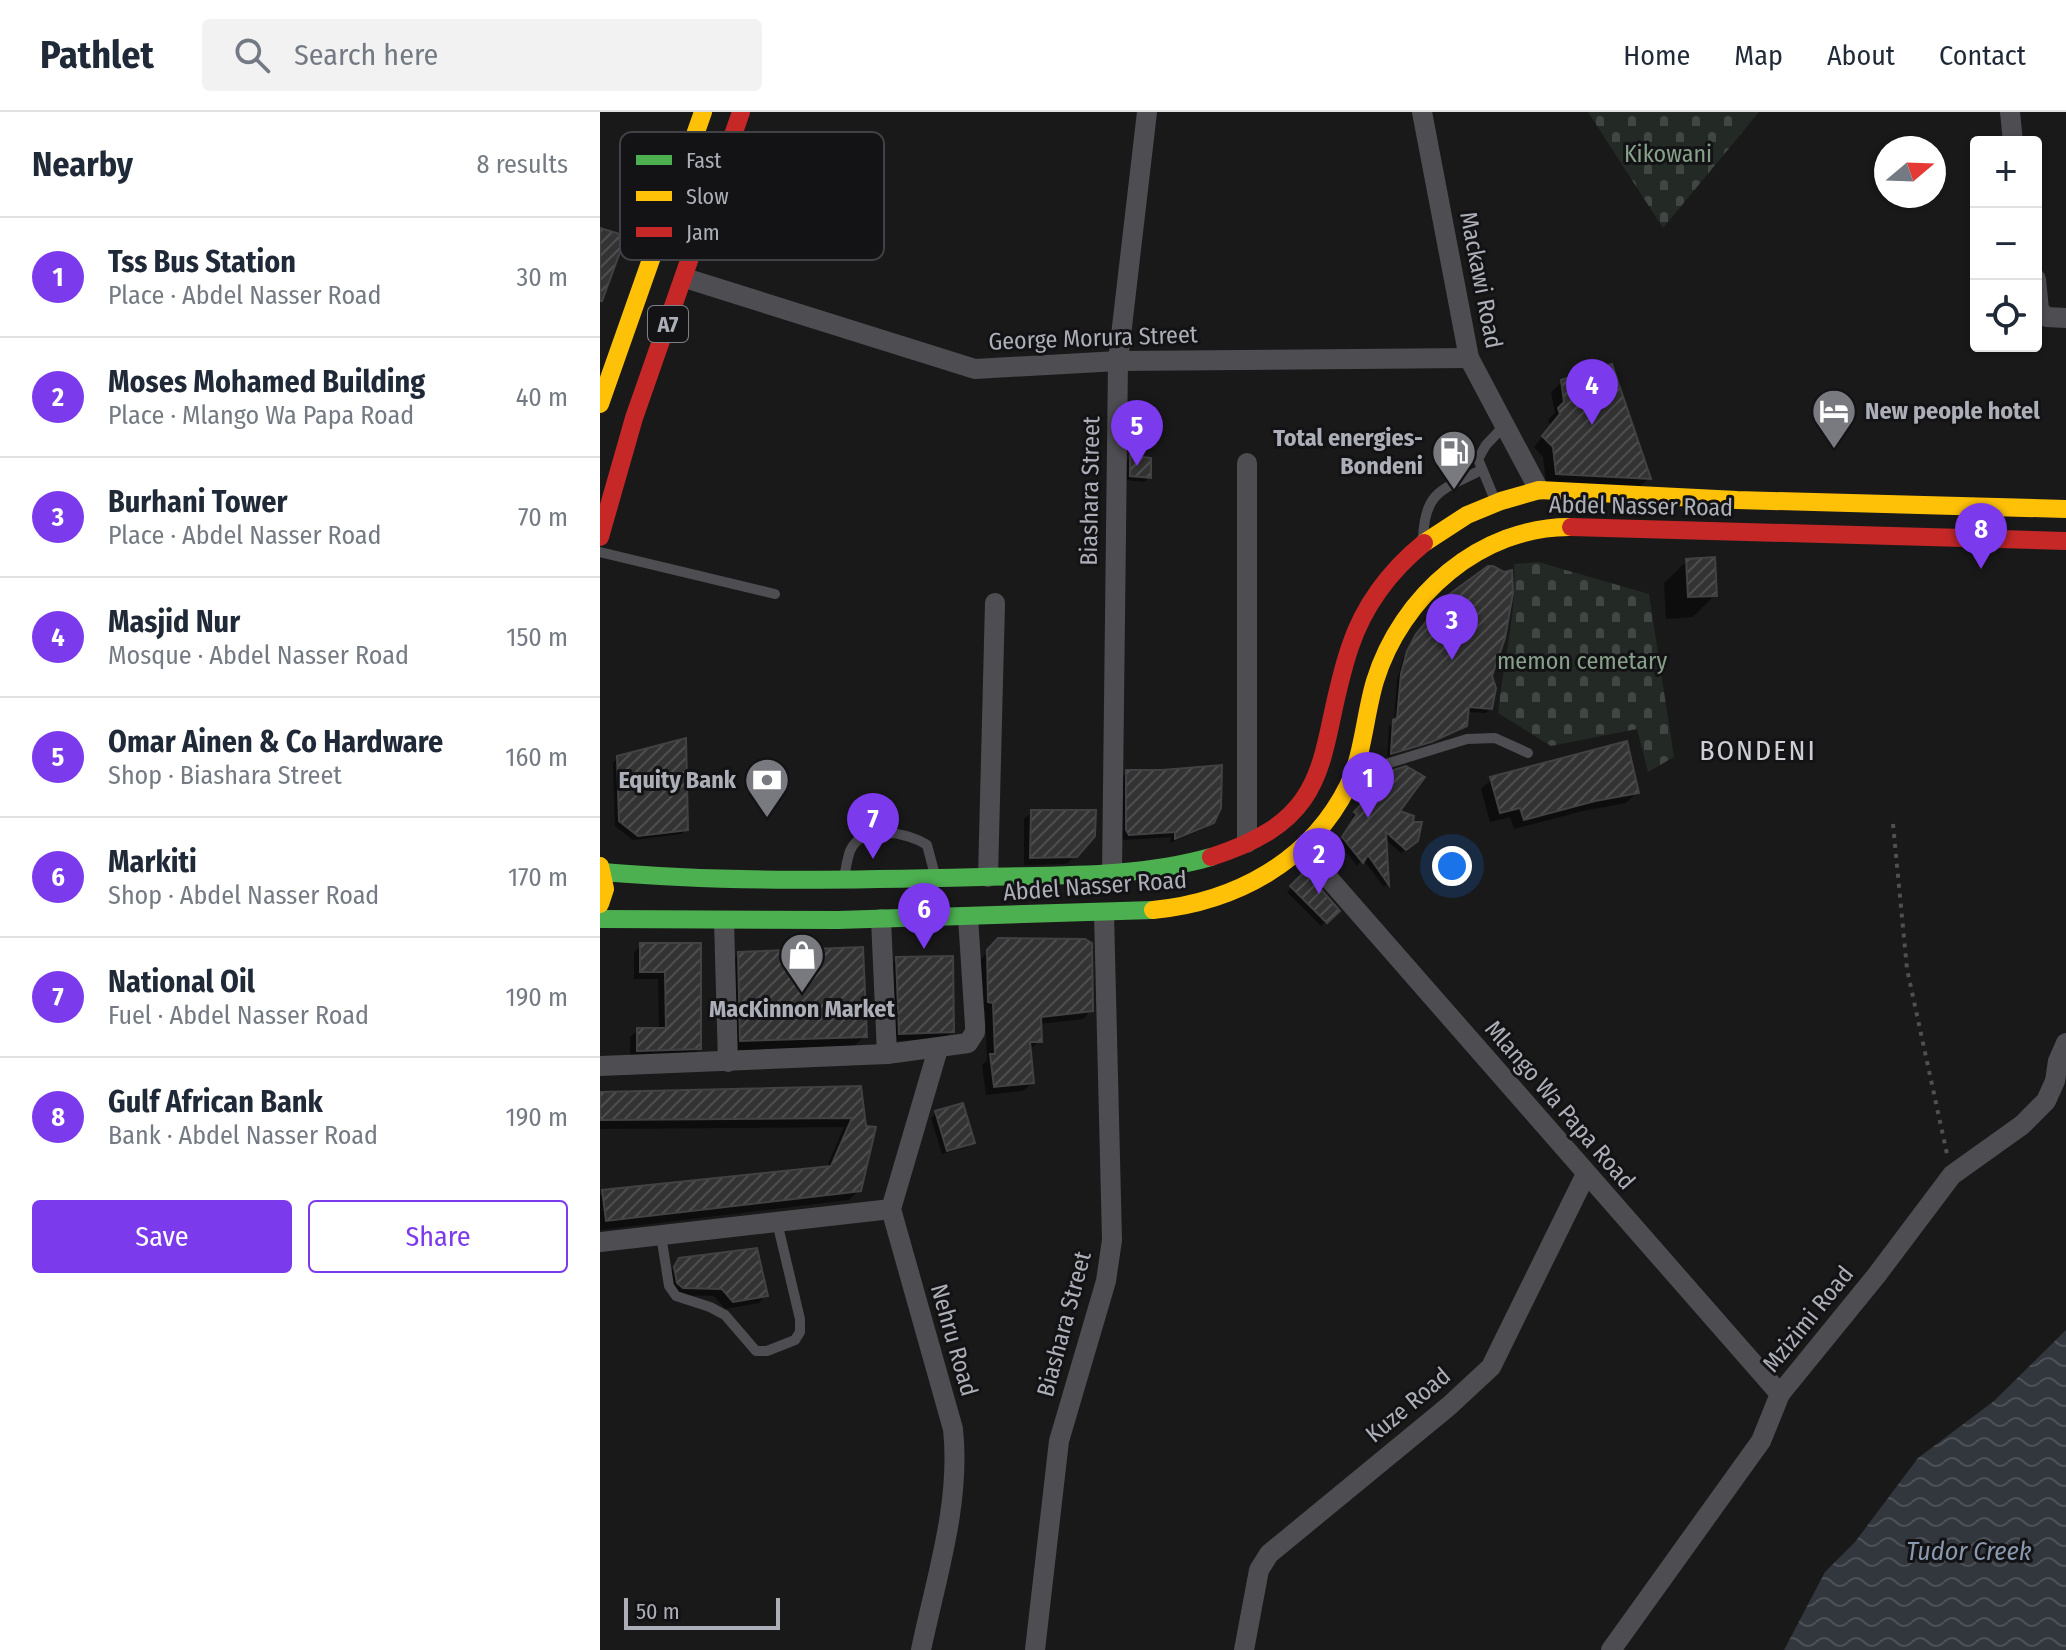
<!DOCTYPE html>
<html lang="en">
<head>
<meta charset="utf-8">
<style>
	body { margin:0; font-family:"Fira Sans Condensed",sans-serif; background:#f2f2f3; color:#1f2937 }
	.controls { position:absolute; right:24px; top:24px; display:grid; overflow:hidden; border-radius:8px; box-shadow:0 2px 6px #0004 }
	.controls button { width:72px; height:72px; display:grid; place-items:center; padding:0; border:0; border-bottom:2px solid #e0e1e3; background:#fff; color:#1f2937; font:40px sans-serif }
	.compass { position:absolute; left:1274px; top:24px; width:72px; height:72px; border-radius:50%; background:#fff; box-shadow:0 2px 6px #0004; rotate:71deg }
	.scale { position:absolute; left:24px; bottom:20px; width:156px; box-sizing:border-box; padding-left:8px; border:4px solid #acafb8; border-top:0; font-size:22px; line-height:28px; white-space:nowrap; color:#acafb8; -webkit-text-stroke:6px #131315; paint-order:stroke }
	.you { position:absolute; left:852px; top:754px; width:28px; height:28px; margin:-20px; border:6px solid #fff; border-radius:50%; background:#1a73e8; box-shadow:0 0 0 12px #1a73e833 }
	.badge { display:grid; place-items:center; width:52px; height:52px; border-radius:50%; background:#7c3aed; color:#fff; font-size:26px; font-weight:700 }
	.pin { position:absolute; translate:-50% -66px; filter:drop-shadow(0 2px 4px #0008) }
	.pin::after { content:''; position:absolute; top:42px; width:28px; height:24px; background:inherit; clip-path:polygon(0 0,100% 0,50% 100%) }
	.list { margin:0; padding:0; list-style:none }
	h2 { display:flex; justify-content:space-between; align-items:center; height:104px; margin:0; padding:0 32px; font-size:34px }
	h2 small { font-size:26px; font-weight:400; color:#747a83 }
	.list li { display:grid; grid-template-columns:52px 1fr auto; gap:24px; align-items:center; box-sizing:border-box; height:120px; padding:0 32px; border-top:2px solid #e0e1e3 }
	.list b { display:block; font-size:30px; white-space:nowrap }
	.list p { margin:0; font-size:26px; white-space:nowrap; color:#747a83 }
	.list em { font-size:26px; font-style:normal; color:#747a83 }
	.actions { display:flex; gap:16px; padding:24px 32px }
	.actions a { flex:1; padding:18px 0; border:2px solid #7c3aed; border-radius:8px; text-align:center; font-size:28px; color:#7c3aed }
	.actions .main { background:#7c3aed; color:#fff }
	.icon { flex:none; width:44px; height:44px; fill:none; stroke:currentColor; stroke-width:2; stroke-linecap:round; stroke-linejoin:round }
	.map { position:relative; flex:none; width:1466px; height:1538px; overflow:hidden }
	header { display:flex; align-items:center; gap:48px; box-sizing:border-box; height:112px; padding:0 40px; background:#fff; border-bottom:2px solid #e0e1e3 }
	header strong { font-size:38px }
	nav { display:flex; gap:44px; margin-inline-start:auto; font-size:28px }
	.search { width:560px; height:72px; background:#f2f2f3; display:flex; align-items:center; gap:20px; box-sizing:border-box; padding:0 28px; border-radius:8px; color:#747a83; font-size:30px }
	main { display:flex }
	aside { flex:1; background:#fff }
	.map>svg:first-child { display:block }
	.cemetery { fill:url(#cemetery-stones) }
	.water { fill:url(#water-waves) }
	.shadow { fill:#0007 }
	.building { fill:url(#building-hatch); stroke:#424245; stroke-width:2 }
	.lines { fill:none; stroke-linecap:round; stroke-linejoin:round }
	.path { stroke:#4f5052; stroke-width:4; stroke-dasharray:4 6; stroke-linecap:butt }
	.lane { stroke:#4e4e52; stroke-width:10 }
	.street { stroke:#4e4e52; stroke-width:20 }
	.fast { stroke:#4caf50; stroke-width:18 }
	.slow { stroke:#ffc107; stroke-width:18 }
	.jam { stroke:#c62828; stroke-width:18 }
	.labels { text-anchor:middle; dominant-baseline:central; stroke-width:6; stroke-linejoin:round; paint-order:stroke }
	.shield { fill:#131315; stroke:#7e8087; stroke-width:2 }
	.shield-label { font-size:22px; font-weight:bold; fill:#acafb8 }
	.park-label { font-size:24px; fill:#86a08a; stroke:#131315 }
	.street-label { font-size:24px; fill:#acafb8; stroke:#131315 }
	.poi-label { font-size:24px; font-weight:bold; fill:#acafb8; stroke:#131315; text-anchor:end }
	.water-label { font-size:26px; font-style:italic; fill:#8898ae; stroke:#131315 }
	.quarter-label { font-size:28px; letter-spacing:2px; fill:#ccced4; stroke:#131315 }
	.key { fill:#131315; stroke:#414246; stroke-width:2 }
	.key-label { font-size:22px; fill:#acafb8 }
</style>
</head>
<body>
<header>
<strong>Pathlet</strong>
<div class="search"><svg class="icon" aria-label="search" viewBox="0 0 24 24"><circle cx="10" cy="10" r="6"/><path d="M15 15l6 6"/></svg>Search here</div>
<nav><a>Home</a><a>Map</a><a>About</a><a>Contact</a></nav>
</header>
<main>
<aside>
<h2>Nearby<small>8 results</small></h2>
<ul class="list">
<li><span class="badge">1</span><div><b>Tss Bus Station</b><p>Place · Abdel Nasser Road</p></div><em>30 m</em></li>
<li><span class="badge">2</span><div><b>Moses Mohamed Building</b><p>Place · Mlango Wa Papa Road</p></div><em>40 m</em></li>
<li><span class="badge">3</span><div><b>Burhani Tower</b><p>Place · Abdel Nasser Road</p></div><em>70 m</em></li>
<li><span class="badge">4</span><div><b>Masjid Nur</b><p>Mosque · Abdel Nasser Road</p></div><em>150 m</em></li>
<li><span class="badge">5</span><div><b>Omar Ainen &amp; Co Hardware</b><p>Shop · Biashara Street</p></div><em>160 m</em></li>
<li><span class="badge">6</span><div><b>Markiti</b><p>Shop · Abdel Nasser Road</p></div><em>170 m</em></li>
<li><span class="badge">7</span><div><b>National Oil</b><p>Fuel · Abdel Nasser Road</p></div><em>190 m</em></li>
<li><span class="badge">8</span><div><b>Gulf African Bank</b><p>Bank · Abdel Nasser Road</p></div><em>190 m</em></li>
</ul>
<div class="actions"><a class="main">Save</a><a>Share</a></div>
</aside>
<div class="map">
<svg width="1466" height="1538" viewBox="0 0 1466 1538">
	<defs>
		<pattern id="cemetery-stones" width="16" height="16" patternUnits="userSpaceOnUse" patternTransform="scale(2)"><rect width="16" height="16" fill="#232924"/><path d="M2 7V4a2 2 0 0 1 4 0v3zM10 15v-3a2 2 0 0 1 4 0v3z" fill="#404642"/></pattern>
		<pattern id="water-waves" width="16" height="10" patternUnits="userSpaceOnUse" patternTransform="scale(2)"><rect width="16" height="10" fill="#32363d"/><path d="M0 5q4-4 8 0t8 0" fill="none" stroke="#4d5157"/></pattern>
		<pattern id="building-hatch" width="6" height="6" patternUnits="userSpaceOnUse" patternTransform="scale(2)"><rect width="6" height="6" fill="#333334"/><path d="M-1 1l2-2M0 6l6-6M5 7l2-2" fill="none" stroke="#4e4e4f"/></pattern>
	</defs>
	<rect width="100%" height="100%" fill="#191919"/>
	<g class="cemetery">
		<polygon points="988,0 1159,0 1063,116"/>
		<path d="M938,450L1049,482L1074,645L1048,660L1037,617L951,634L898,601C903,551 917,502 914,452Z"/>
	</g>
	<polygon class="water" points="1466,1218 1466,1538 1184,1538 1225,1460 1255,1430 1318,1346 1394,1289"/>
	<g class="shadow">
		<polygon points="962,270 1049,366 1039,376 946,371 943,345 934,335 951,314 948,308 955,301 951,280"/>
		<polygon points="531,345 549,365 544,370 526,368 526,350"/>
		<polygon points="1087,449 1115,483 1093,505 1066,507 1064,471"/>
		<polygon points="868,469 890,564 890,596 886,601 867,600 865,613 860,619 787,645 789,615 794,611 797,568 803,546 825,510"/>
		<polygon points="18,646 86,717 82,722 33,728 15,714 13,651"/>
		<polygon points="527,660 612,709 606,716 570,731 571,725 523,728 521,725 521,666"/>
		<polygon points="786,666 811,733 801,741 784,726 787,772 784,775 763,747 757,754 739,731 754,707 752,705 765,690 769,694"/>
		<polygon points="892,667 1036,681 1026,691 983,699 914,717 910,705 890,710 881,677"/>
		<polygon points="432,700 493,723 467,752 424,753 424,707"/>
		<polygon points="705,762 737,799 721,814 687,780"/>
		<polygon points="399,828 491,898 483,907 439,912 440,929 429,938 432,971 423,979 386,983 382,953 387,949 385,898 380,898 379,849"/>
		<polygon points="41,833 99,833 99,936 92,944 30,946 30,925 38,918 59,918 58,867 34,867 34,841"/>
		<polygon points="139,842 265,924 254,934 131,939 128,852"/>
		<polygon points="297,847 352,919 344,927 292,929 289,855"/>
		<polygon points="259,976 259,1078 249,1088 0,1118 0,1083 3,1080 226,1057 244,1015 0,1017 0,982"/>
		<polygon points="336,1001 372,1030 368,1035 342,1042 331,1006"/>
		<polygon points="80,1148 166,1183 159,1191 125,1197 114,1184 75,1183 67,1164"/>
	</g>
	<g class="building">
		<polygon points="0,116 26,124 2,189 0,189"/>
		<polygon points="1012,252 1051,367 956,362 953,335 942,324 960,302 958,296 964,290 961,268"/>
		<polygon points="530,343 551,346 551,366 530,364"/>
		<polygon points="1115,445 1117,484 1088,485 1086,447"/>
		<polygon points="888,454 893,454 904,460 912,458 913,481 905,526 892,564 896,576 892,597 869,595 867,614 831,630 791,642 793,608 797,606 801,562 807,539 816,522 847,484"/>
		<polygon points="86,626 88,718 38,724 19,709 17,644"/>
		<polygon points="1027,629 1039,681 995,689 924,708 920,696 900,701 890,665"/>
		<polygon points="622,653 621,696 614,711 575,727 575,720 529,723 526,718 526,658 562,658"/>
		<polygon points="806,654 825,665 800,699 814,704 813,710 822,710 818,729 806,738 786,720 789,773 768,743 763,751 742,725 757,702 754,700 765,688 770,692 790,659"/>
		<polygon points="431,698 496,698 495,724 477,745 430,746"/>
		<polygon points="705,759 740,799 727,811 690,774"/>
		<polygon points="398,826 485,827 492,831 493,899 441,905 442,930 430,930 434,971 394,975 390,942 395,942 393,891 388,890 387,838"/>
		<polygon points="40,831 101,831 101,937 37,939 37,916 66,916 65,860 40,860"/>
		<polygon points="263,835 267,925 140,929 138,840"/>
		<polygon points="353,844 354,920 299,922 296,845"/>
		<polygon points="261,974 266,1014 276,1015 261,1079 6,1109 2,1078 231,1054 252,1006 0,1008 0,980"/>
		<polygon points="363,991 375,1031 347,1039 335,999"/>
		<polygon points="157,1136 168,1184 133,1190 122,1177 83,1176 77,1171 74,1155 79,1146"/>
	</g>
	<g class="lines">
		<polyline class="path" points="1293,712 1307,857 1347,1042"/>
		<g class="lane">
			<polyline points="895,388 878,347 886,333 904,314"/>
			<path d="M823,426C825,378 843,378 881,358"/>
			<polyline points="0,440 175,482"/>
			<polyline points="758,653 786,652 867,627 895,626 928,641"/>
			<path d="M244,765C246,757 247,747 250,739C262,711 307,720 327,733L335,763"/>
			<polyline points="61,1123 69,1174 76,1184 110,1195 125,1203 156,1239 167,1239 195,1228 200,1220 200,1207 177,1110"/>
		</g>
		<g class="street">
			<polyline points="822,0 869,246 939,378"/>
			<polyline points="1410,0 1413,30"/>
			<polyline points="85,166 375,257 518,249 869,246"/>
			<polyline points="1436,167 1439,198 1446,205 1466,206"/>
			<polyline points="647,731 647,351"/>
			<polyline points="703,737 1180,1282"/>
			<polyline points="512,761 518,249 547,0"/>
			<polyline points="388,765 395,491"/>
			<polyline points="281,807 287,942"/>
			<polyline points="124,809 128,950"/>
			<polyline points="0,954 287,942 368,931 375,920 375,913 368,805"/>
			<polyline points="0,1130 291,1097"/>
			<path d="M321,1538C336,1466 361,1391 353,1317L291,1097L338,937"/>
			<polyline points="435,1538 459,1329 506,1169 512,1128 504,801"/>
			<polyline points="644,1538 659,1458 669,1442 849,1294 891,1255 986,1062"/>
			<polyline points="1011,1538 1161,1329 1180,1282 1276,1164 1352,1063 1422,1013 1446,989 1455,969 1458,949 1466,931"/>
		</g>
		<g class="fast">
			<path d="M3,760C129,771 255,768 381,765C457,763 537,766 611,745"/>
			<polyline points="0,807 238,808 553,798"/>
		</g>
		<g class="slow">
			<polyline points="0,292 103,0"/>
			<polyline points="824,431 867,403 901,389 939,378 1137,388 1466,397"/>
			<polyline points="0,754 5,777 0,792"/>
			<path d="M553,798C635,790 710,750 748,674C763,644 765,602 775,569C801,484 881,414 971,415"/>
		</g>
		<g class="jam">
			<polyline points="971,415 1466,429"/>
			<polyline points="0,425 34,306 141,0"/>
			<path d="M611,745C741,704 715,639 750,535C764,493 791,458 824,431"/>
		</g>
	</g>
	<defs>
		<g id="hotel-pin" transform="scale(2.3)"><path d="M0 17L-7.5 6A9.5 9.5 0 1 1 7.5 6Z" fill="#797a80" stroke="#131315"/><path d="M-6-4.5h1.5V1H6V5H4.5V3h-9V5H-6ZM-4 0a1.8 1.8 0 1 1 3.6 0ZM.5 0V-2.5h3Q6-2.5 6 0Z" fill="#fff"/></g>
		<g id="fuel-pin" transform="scale(2.3)"><path d="M0 17L-7.5 6A9.5 9.5 0 1 1 7.5 6Z" fill="#797a80" stroke="#131315"/><path d="M-5.5-6h7V0h2V4h1.3V-2.5L3-4.5l.8-.8L6-3V5H2.5V1h-1V6h-7ZM-4.2-4.7v3.2H.2V-4.7Z" fill="#fff"/></g>
		<g id="bank-pin" transform="scale(2.3)"><path d="M0 17L-7.5 6A9.5 9.5 0 1 1 7.5 6Z" fill="#797a80" stroke="#131315"/><path d="M-6-4H6V4H-6ZM0-2.3a2.3 2.3 0 1 0 0 4.6a2.3 2.3 0 1 0 0-4.6Z" fill="#fff"/></g>
		<g id="shop-pin" transform="scale(2.3)"><path d="M0 17L-7.5 6A9.5 9.5 0 1 1 7.5 6Z" fill="#797a80" stroke="#131315"/><path d="M-5-2.5h2.3a2.7 3.5 0 0 1 5.4 0H5L5.5 6h-11ZM-1.5-2.5h3a1.5 2.3 0 0 0-3 0Z" fill="#fff"/></g>
	</defs>
	<g fill-rule="evenodd">
		<use href="#hotel-pin" x="1234" y="299"/>
		<use href="#fuel-pin" x="854" y="340"/>
		<use href="#bank-pin" x="167" y="668"/>
		<use href="#shop-pin" x="202" y="843"/>
	</g>
	<g class="labels">
		<rect class="shield" x="48" y="194" width="40" height="36" rx="6"/>
		<g class="shield-label">
			<text x="68" y="212">A7</text>
		</g>
		<g class="park-label">
			<text x="1068" y="42">Kikowani</text>
			<text x="982" y="549">memon cemetary</text>
		</g>
		<g class="street-label">
			<text transform="translate(881 168) rotate(79)">Mackawi Road</text>
			<text transform="translate(493 226) rotate(-2)">George Morura Street</text>
			<text transform="translate(490 379) rotate(-89)">Biashara Street</text>
			<text transform="translate(1041 394) rotate(1)">Abdel Nasser Road</text>
			<text transform="translate(495 774) rotate(-4)">Abdel Nasser Road</text>
			<text transform="translate(960 993) rotate(49)">Mlango Wa Papa Road</text>
			<text transform="translate(1208 1207) rotate(-51)">Mzizimi Road</text>
			<text transform="translate(464 1212) rotate(-75)">Biashara Street</text>
			<text transform="translate(354 1228) rotate(74)">Nehru Road</text>
			<text transform="translate(808 1293) rotate(-40)">Kuze Road</text>
		</g>
		<g class="poi-label">
			<text x="1265" y="299" text-anchor="start">New people hotel</text>
			<text x="823" y="326">Total energies-<tspan x="823" dy="28">Bondeni</tspan></text>
			<text x="136" y="668">Equity Bank</text>
			<text x="202" y="897" text-anchor="middle">MacKinnon Market</text>
		</g>
		<g class="water-label">
			<text x="1369" y="1439">Tudor Creek</text>
		</g>
		<g class="quarter-label">
			<text x="1158" y="638">BONDENI</text>
		</g>
	</g>
	<rect x="20" y="20" width="264" height="128" rx="12" class="key"/>
	<rect x="36" y="43" width="36" height="10" fill="#4caf50"/>
	<rect x="36" y="79" width="36" height="10" fill="#ffc107"/>
	<rect x="36" y="115" width="36" height="10" fill="#c62828"/>
	<g class="key-label">
		<text x="86" y="56">Fast</text>
		<text x="86" y="92">Slow</text>
		<text x="86" y="128">Jam</text>
	</g>
</svg>
<div class="controls">
<button>+</button>
<button>−</button>
<button><svg class="icon" aria-label="locate" viewBox="0 0 24 24"><circle cx="12" cy="12" r="6"/><path d="M12 2v4M12 18v4M2 12h4M18 12h4"/></svg></button>
</div>
<svg class="compass" viewBox="-18 -18 36 36"><path d="M0-13l5 13h-10z" fill="#e53935"/><path d="M0 13l5-13h-10z" fill="#747a83"/></svg>
<div class="scale">50 m</div>
<div class="you"></div>
<div class="pin badge" style="left:768px;top:706px">1</div>
<div class="pin badge" style="left:719px;top:782px">2</div>
<div class="pin badge" style="left:852px;top:548px">3</div>
<div class="pin badge" style="left:992px;top:313px">4</div>
<div class="pin badge" style="left:537px;top:354px">5</div>
<div class="pin badge" style="left:324px;top:837px">6</div>
<div class="pin badge" style="left:273px;top:747px">7</div>
<div class="pin badge" style="left:1381px;top:457px">8</div>
</div>
</main>
</body>
</html>
